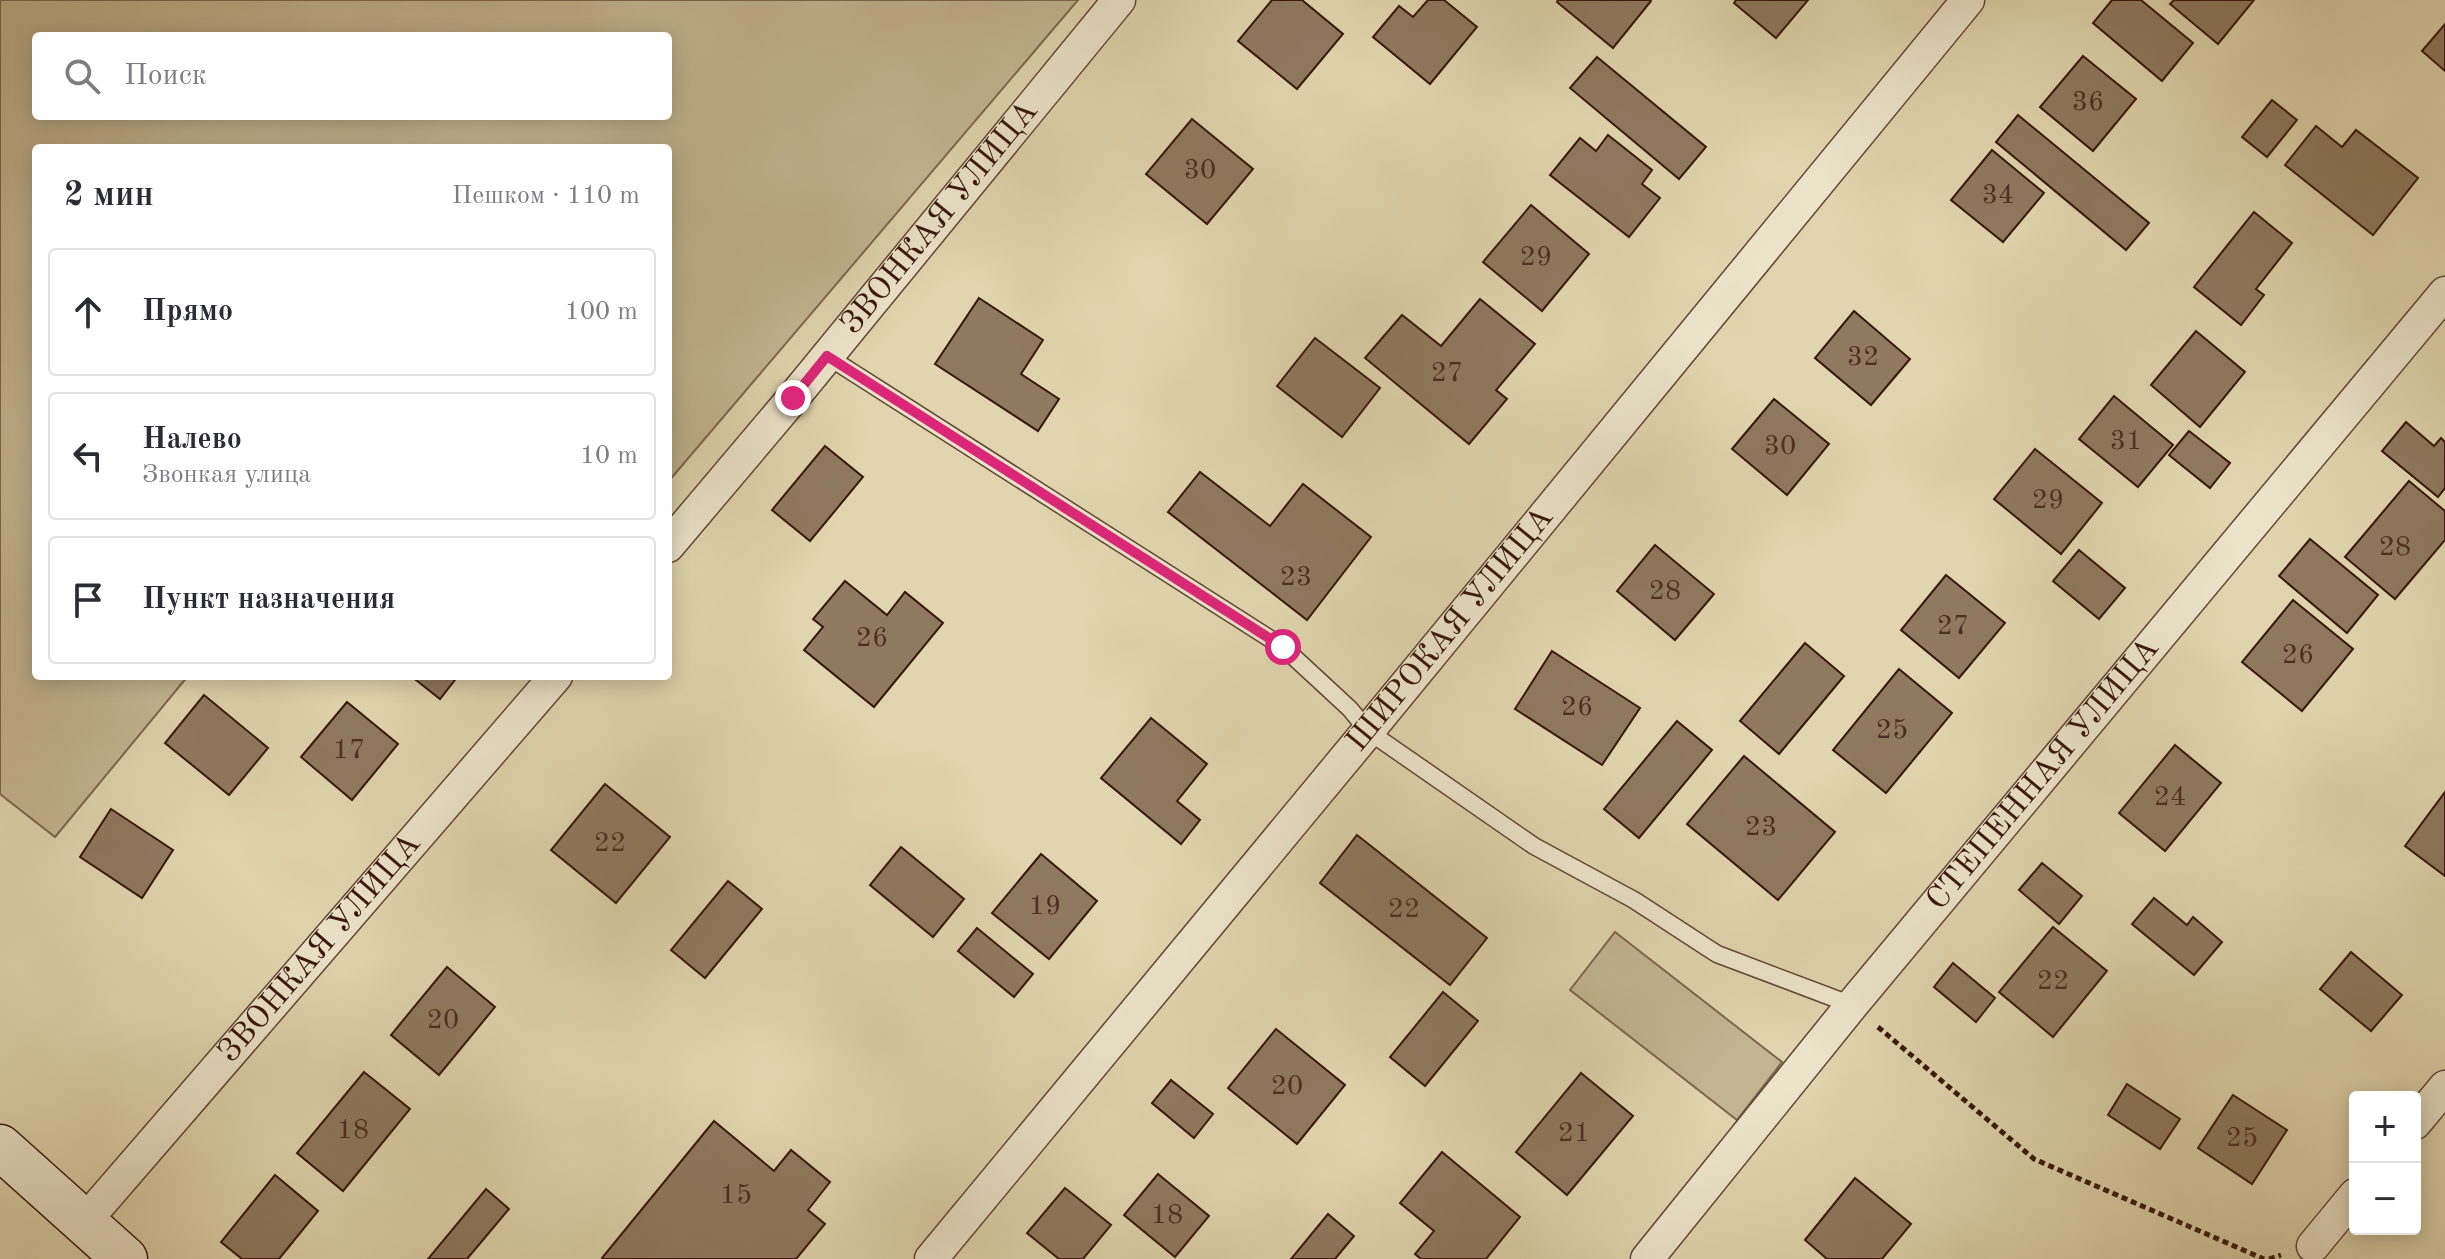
<!DOCTYPE html>
<html lang="ru">
<head>
<meta charset="utf-8">
<style>
	body { margin:0; font-family:"Old Standard TT",serif; background:#f7f7f7; color:#2b2b33 }
	.controls { position:absolute; right:24px; bottom:24px; display:grid; overflow:hidden; border-radius:8px; box-shadow:0 4px 20px #0003 }
	.controls button { width:72px; height:72px; display:grid; place-items:center; padding:0; border:0; border-bottom:2px solid #e1e1e2; background:#fff; color:#2b2b33; font:40px sans-serif }
	.stop { position:absolute; width:24px; height:24px; margin:-18px; border:6px solid #db2777; border-radius:50%; background:#fff }
	.stop.end { background:#db2777; border-color:#fff; box-shadow:0 2px 8px #0008 }
	.list { margin:0; padding:0; list-style:none }
	h2 { display:flex; justify-content:space-between; align-items:center; height:104px; margin:0; padding:0 32px; font-size:34px }
	h2 small { font-size:26px; font-weight:400; color:#7c7c81 }
	.list li { display:grid; grid-template-columns:52px 1fr auto; gap:24px; align-items:center; box-sizing:border-box; height:128px; margin:0 16px 16px; padding:0 16px; border:2px solid #e1e1e2; border-radius:8px }
	.list b { display:block; font-size:30px; white-space:nowrap }
	.list p { margin:0; font-size:26px; white-space:nowrap; color:#7c7c81 }
	.list em { font-size:26px; font-style:normal; color:#7c7c81 }
	.icon { flex:none; width:44px; height:44px; fill:none; stroke:currentColor; stroke-width:2; stroke-linecap:round; stroke-linejoin:round }
	.map { position:relative; flex:none; width:2445px; height:1259px; overflow:hidden }
	.search { position:absolute; background:#fff; box-shadow:0 4px 20px #0003; left:32px; top:32px; width:640px; height:88px; display:flex; align-items:center; gap:20px; box-sizing:border-box; padding:0 28px; border-radius:8px; color:#7c7c81; font-size:30px }
	.panel { position:absolute; background:#fff; box-shadow:0 4px 20px #0003; left:32px; top:144px; width:640px; height:536px; border-radius:8px }
	.map>svg:first-child { display:block }
	.green { fill:#c3b592; stroke:#7e664e; stroke-width:2; fill-rule:evenodd }
	.building { fill:#8f795f; stroke:#38160a; stroke-width:2 }
	.lines { fill:none; stroke-linecap:round; stroke-linejoin:round }
	.lane-casing { stroke:#624633; stroke-width:19 }
	.street-casing { stroke:#624633; stroke-width:35 }
	.secondary-casing { stroke:#38160a; stroke-width:47 }
	.path { stroke:#38160a; stroke-width:5; stroke-dasharray:6 4; stroke-linecap:butt }
	.lane { stroke:#ebe4ca; stroke-width:16 }
	.street { stroke:#ebe4ca; stroke-width:32 }
	.secondary { stroke:#ebe4ca; stroke-width:44 }
	.route { stroke:#db2777; stroke-width:10 }
	.labels { text-anchor:middle; dominant-baseline:central; stroke-width:7; stroke-linejoin:round; paint-order:stroke }
	.number-label { font-size:28px; fill:#4e2f1f }
	.street-label { font-size:32px; fill:#38160a; stroke:#ebe4ca }
</style>
</head>
<body>
<div class="map">
<svg width="2445" height="1259" viewBox="0 0 2445 1259">
	<rect width="100%" height="100%" fill="#e0d5ae"/>
	<filter id="stains"><feTurbulence type="fractalNoise" baseFrequency=".0025" numOctaves="4"/><feColorMatrix values="0 0 0 0 .2 0 0 0 0 .09 0 0 0 0 .02 0 0 0 .5 -.17"/></filter>
	<radialGradient id="worn" r=".72"><stop offset=".6" stop-color="#630" stop-opacity="0"/><stop offset="1" stop-color="#630" stop-opacity=".3"/></radialGradient>
	<g class="green">
		<path d="M0,0H1078L668,482V148H36V676H188L55,837L0,794ZM36,36H668V116H36Z"/>
		<polygon points="1615,932 1782,1062 1737,1120 1570,990"/>
	</g>
	<g class="building">
		<polygon points="1272,0 1302,0 1343,34 1297,89 1238,41"/>
		<polygon points="1428,0 1444,0 1477,27 1430,84 1373,37 1399,6 1413,17"/>
		<polygon points="1558,0 1650,0 1651,1 1613,48 1557,2"/>
		<polygon points="1736,0 1808,0 1776,38 1734,3"/>
		<polygon points="2112,0 2141,0 2193,43 2162,81 2093,23"/>
		<polygon points="2174,0 2254,0 2218,44 2170,4"/>
		<polygon points="2445,24 2445,71 2422,51"/>
		<polygon points="2083,56 2136,99 2093,151 2040,107"/>
		<polygon points="1597,57 1706,147 1679,179 1570,88"/>
		<polygon points="2272,100 2297,120 2267,157 2242,137"/>
		<polygon points="2018,115 2149,223 2126,250 1996,142"/>
		<polygon points="1192,119 1253,169 1207,224 1146,174"/>
		<polygon points="2316,126 2342,147 2356,130 2418,178 2373,235 2285,165"/>
		<polygon points="1608,135 1652,170 1642,184 1660,198 1629,237 1550,175 1580,138 1596,151"/>
		<polygon points="1992,150 2044,193 2003,242 1951,200"/>
		<polygon points="1531,205 1589,254 1542,311 1483,262"/>
		<polygon points="2254,212 2292,243 2256,289 2264,295 2241,325 2194,287"/>
		<polygon points="979,298 1043,340 1021,374 1059,399 1038,431 935,364"/>
		<polygon points="1480,299 1535,344 1496,390 1507,399 1469,444 1365,358 1402,315 1441,346"/>
		<polygon points="1854,311 1910,359 1871,405 1815,358"/>
		<polygon points="2196,331 2245,372 2200,427 2151,385"/>
		<polygon points="1315,338 1380,388 1342,437 1277,386"/>
		<polygon points="2114,396 2173,445 2138,487 2079,439"/>
		<polygon points="1774,399 1829,444 1787,495 1732,449"/>
		<polygon points="2406,422 2434,446 2441,438 2445,442 2445,488 2438,497 2382,451"/>
		<polygon points="2189,431 2230,463 2210,488 2169,455"/>
		<polygon points="825,446 863,477 810,541 772,510"/>
		<polygon points="2035,449 2102,503 2061,554 1994,499"/>
		<polygon points="1200,472 1270,526 1303,484 1371,537 1307,620 1168,512"/>
		<polygon points="2409,481 2445,511 2445,540 2395,599 2345,557"/>
		<polygon points="2310,539 2378,595 2347,633 2279,576"/>
		<polygon points="1655,545 1714,594 1675,640 1617,591"/>
		<polygon points="2079,550 2125,588 2099,619 2053,581"/>
		<polygon points="1946,575 2005,623 1959,678 1901,630"/>
		<polygon points="845,581 887,615 905,592 943,623 874,707 804,650 823,627 813,619"/>
		<polygon points="2293,600 2353,649 2302,711 2242,662"/>
		<polygon points="1805,643 1844,676 1779,754 1740,721"/>
		<polygon points="1552,651 1640,708 1602,765 1515,709"/>
		<polygon points="1899,669 1952,713 1886,793 1833,750"/>
		<polygon points="411,676 458,676 440,699"/>
		<polygon points="204,695 268,748 229,795 165,743"/>
		<polygon points="347,702 398,744 352,800 301,757"/>
		<polygon points="1151,718 1207,764 1177,801 1200,820 1181,844 1101,778"/>
		<polygon points="1677,721 1712,750 1639,838 1604,809"/>
		<polygon points="2175,745 2221,783 2165,851 2119,813"/>
		<polygon points="1744,756 1835,832 1778,900 1687,824"/>
		<polygon points="605,784 670,837 616,903 551,850"/>
		<polygon points="2445,792 2445,876 2405,846"/>
		<polygon points="111,809 173,850 142,898 80,857"/>
		<polygon points="1357,835 1487,938 1450,985 1320,883"/>
		<polygon points="901,847 964,899 933,937 870,885"/>
		<polygon points="1041,854 1097,901 1049,959 992,913"/>
		<polygon points="2042,863 2082,896 2059,924 2019,890"/>
		<polygon points="728,881 762,909 705,978 671,950"/>
		<polygon points="2154,898 2187,925 2193,917 2222,942 2194,975 2132,924"/>
		<polygon points="2053,927 2107,971 2053,1037 1999,992"/>
		<polygon points="977,928 1033,974 1014,997 958,951"/>
		<polygon points="2351,952 2402,995 2371,1031 2320,989"/>
		<polygon points="1953,963 1995,998 1976,1022 1934,987"/>
		<polygon points="447,967 495,1007 439,1075 391,1035"/>
		<polygon points="1443,992 1478,1021 1425,1086 1390,1057"/>
		<polygon points="1276,1029 1345,1085 1297,1144 1228,1088"/>
		<polygon points="364,1072 410,1109 343,1191 297,1153"/>
		<polygon points="1581,1073 1633,1116 1567,1195 1516,1152"/>
		<polygon points="1171,1080 1213,1114 1194,1138 1152,1103"/>
		<polygon points="2127,1084 2180,1119 2160,1149 2108,1115"/>
		<polygon points="2233,1095 2287,1130 2252,1184 2198,1148"/>
		<polygon points="714,1121 774,1171 791,1150 830,1182 808,1210 825,1224 796,1259 603,1259 602,1258"/>
		<polygon points="1442,1152 1520,1217 1486,1259 1421,1259 1415,1254 1434,1231 1400,1203"/>
		<polygon points="1158,1174 1209,1216 1175,1257 1124,1215"/>
		<polygon points="275,1175 318,1211 279,1259 242,1259 221,1242"/>
		<polygon points="1855,1178 1911,1224 1882,1259 1827,1259 1805,1240"/>
		<polygon points="1065,1188 1111,1225 1083,1259 1059,1259 1027,1233"/>
		<polygon points="486,1189 509,1209 467,1259 428,1259"/>
		<polygon points="1328,1214 1354,1236 1335,1259 1291,1259"/>
	</g>
	<g class="lines">
		<g class="lane-casing">
			<polyline id="lane" points="827,356 1283,647 1350,709 1368,731 1534,846 1634,900 1717,954 1852,1005"/>
		</g>
		<g class="street-casing">
			<g id="street">
				<path id="s1" d="M668,546L793,398L1119,0"/>
				<polyline points="2415,1123 2445,1087"/>
				<path id="s2" d="M85,1221L556,676"/>
				<polyline points="2313,1246 2355,1195"/>
				<path id="s3" d="M931,1259L1368,731L1968,0"/>
				<path id="s4" d="M1647,1259L1852,1005L2445,293"/>
			</g>
		</g>
		<g class="secondary-casing">
			<polyline id="secondary" points="0,1147 125,1259"/>
		</g>
		<g class="path">
			<polyline points="1878,1027 2034,1159 2264,1259"/>
			<polyline points="2269,1259 2281,1255"/>
		</g>
		<use href="#lane" class="lane"/>
		<use href="#street" class="street"/>
		<use href="#secondary" class="secondary"/>
	</g>
	<g class="lines">
		<polyline class="route" points="793,398 827,356 1283,647"/>
	</g>
	<g class="labels">
		<g class="number-label">
			<text x="2088" y="103">36</text>
			<text x="1200" y="171">30</text>
			<text x="1998" y="196">34</text>
			<text x="1536" y="258">29</text>
			<text x="1863" y="358">32</text>
			<text x="1447" y="374">27</text>
			<text x="2126" y="442">31</text>
			<text x="1780" y="447">30</text>
			<text x="2048" y="501">29</text>
			<text x="2395" y="548">28</text>
			<text x="1296" y="578">23</text>
			<text x="1665" y="592">28</text>
			<text x="1953" y="627">27</text>
			<text x="872" y="639">26</text>
			<text x="2298" y="656">26</text>
			<text x="1577" y="708">26</text>
			<text x="1892" y="731">25</text>
			<text x="349" y="751">17</text>
			<text x="2170" y="798">24</text>
			<text x="1761" y="828">23</text>
			<text x="610" y="844">22</text>
			<text x="1045" y="907">19</text>
			<text x="1404" y="910">22</text>
			<text x="2053" y="982">22</text>
			<text x="443" y="1021">20</text>
			<text x="1287" y="1087">20</text>
			<text x="353" y="1131">18</text>
			<text x="1574" y="1134">21</text>
			<text x="2242" y="1139">25</text>
			<text x="736" y="1196">15</text>
			<text x="1167" y="1216">18</text>
		</g>
		<g class="street-label">
			<text stroke="none"><textPath href="#s1" startOffset="426">ЗВОНКАЯ УЛИЦА</textPath></text>
			<text stroke="none"><textPath href="#s3" startOffset="816">ШИРОКАЯ УЛИЦА</textPath></text>
			<text stroke="none"><textPath href="#s4" startOffset="626">СТЕПЕННАЯ УЛИЦА</textPath></text>
			<text stroke="none"><textPath href="#s2" startOffset="360">ЗВОНКАЯ УЛИЦА</textPath></text>
		</g>
	</g>
	<rect width="100%" height="100%" filter="url(#stains)"/>
	<rect width="100%" height="100%" fill="url(#worn)"/>
</svg>
<div class="controls">
<button>+</button>
<button>−</button>
</div>
<div class="stop" style="left:1283px;top:647px"></div>
<div class="stop end" style="left:793px;top:398px"></div>
<div class="search"><svg class="icon" aria-label="search" viewBox="0 0 24 24"><circle cx="10" cy="10" r="6"/><path d="M15 15l6 6"/></svg>Поиск</div>
<section class="panel">
<h2>2 мин<small>Пешком · 110 m</small></h2>
<ul class="list">
<li><svg class="icon" aria-label="ahead" viewBox="0 0 24 24"><path d="M12 20V5M6 11l6-6 6 6"/></svg><div><b>Прямо</b></div><em>100 m</em></li>
<li><svg class="icon" aria-label="left" viewBox="0 0 24 24"><path d="M17 20v-9H6M10 6l-5 5 5 5"/></svg><div><b>Налево</b><p>Звонкая улица</p></div><em>10 m</em></li>
<li><svg class="icon" aria-label="arrive" viewBox="0 0 24 24"><path d="M6 21V4h12l-3 4 3 4H6"/></svg><div><b>Пункт назначения</b></div></li>
</ul>
</section>
</div>
</body>
</html>
